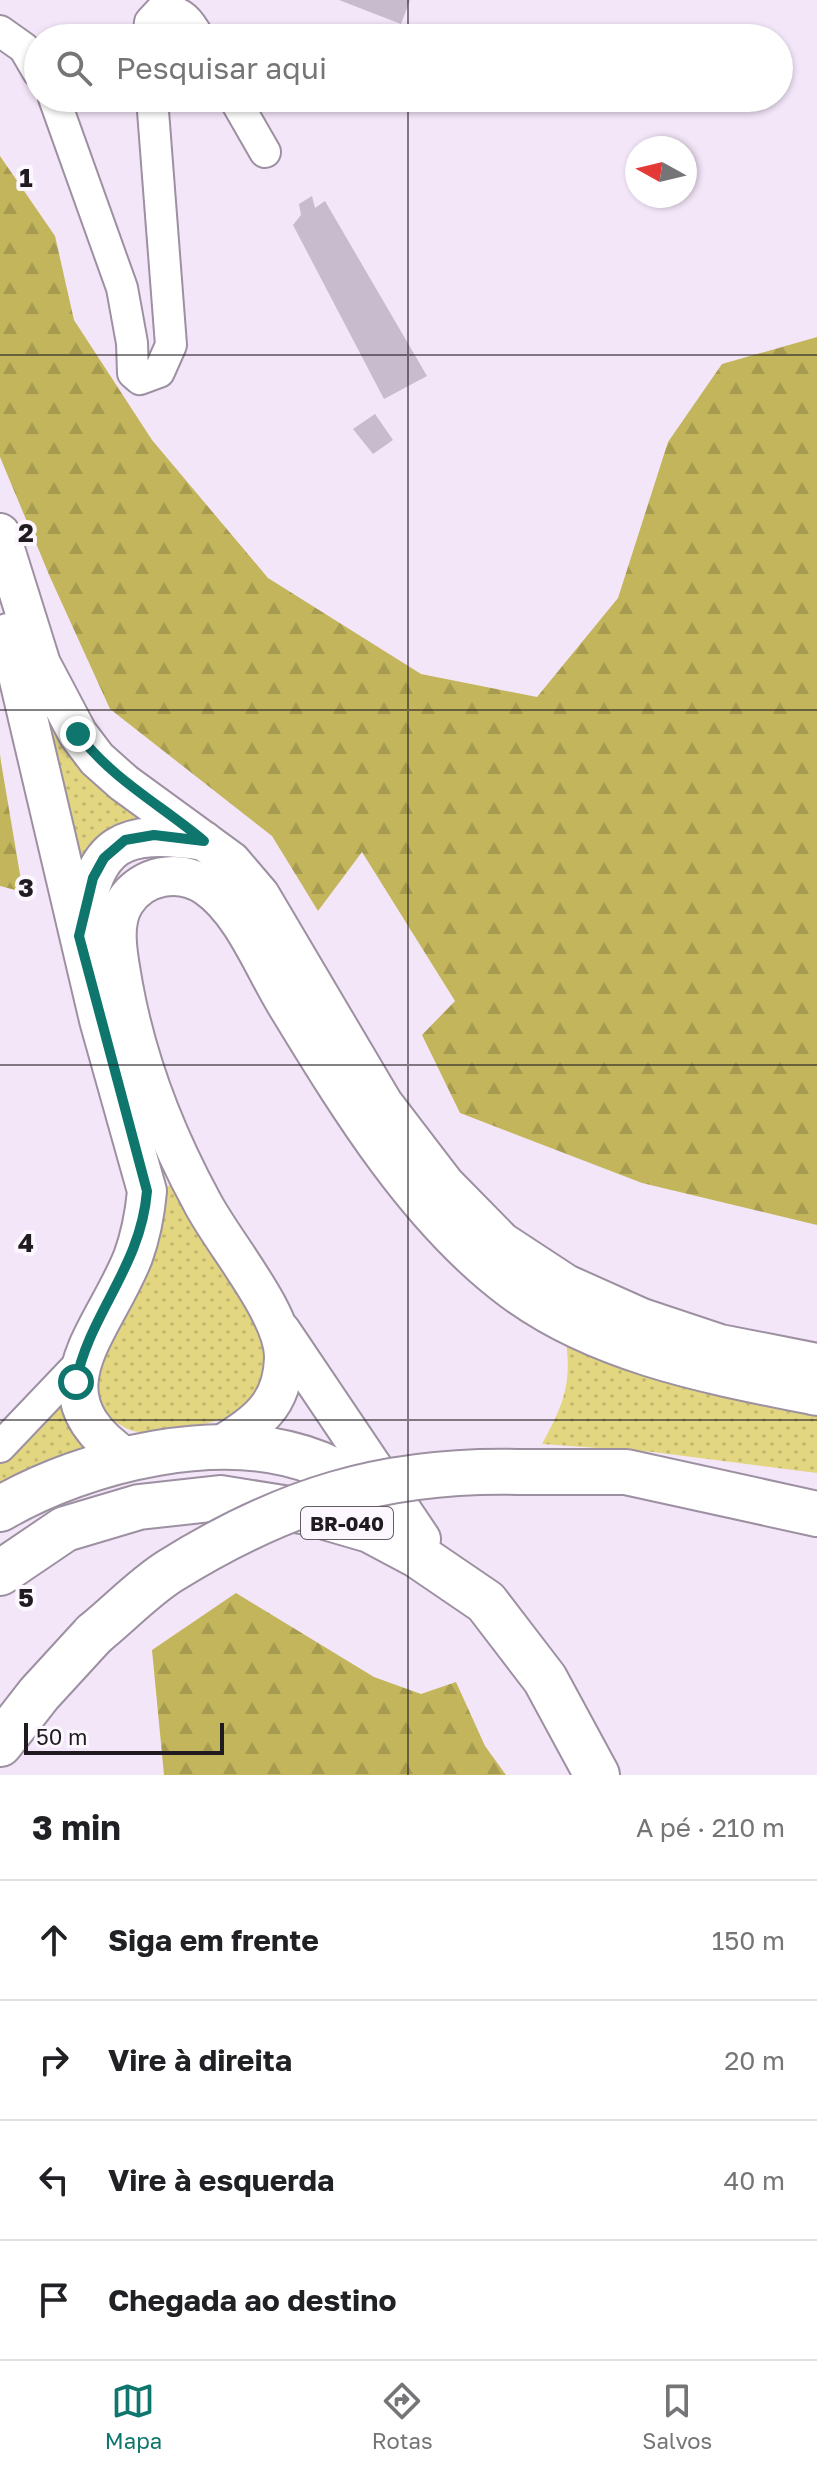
<!DOCTYPE html>
<html lang="pt">
<head>
<meta charset="utf-8">
<style>
	body { margin:0; font-family:"Golos Text",sans-serif; background:#f6f6f6; color:#202124 }
	.compass { position:absolute; left:625px; top:136px; width:72px; height:72px; border-radius:50%; background:#fff; box-shadow:0 2px 6px #0004; rotate:278deg }
	.scale { position:absolute; left:24px; bottom:20px; width:200px; box-sizing:border-box; padding-left:8px; border:4px solid #201b21; border-top:0; font-size:22px; line-height:28px; white-space:nowrap; color:#201b21; -webkit-text-stroke:6px #fcf7fe; paint-order:stroke }
	.stop { position:absolute; width:24px; height:24px; margin:-18px; border:6px solid #0f766e; border-radius:50%; background:#fff }
	.stop.end { background:#0f766e; border-color:#fff; box-shadow:0 2px 8px #0008 }
	.list { margin:0; padding:0; list-style:none }
	h2 { display:flex; justify-content:space-between; align-items:center; height:104px; margin:0; padding:0 32px; font-size:34px }
	h2 small { font-size:26px; font-weight:400; color:#757577 }
	.list li { display:grid; grid-template-columns:52px 1fr auto; gap:24px; align-items:center; box-sizing:border-box; height:120px; padding:0 32px; border-top:2px solid #e0e0e0 }
	.list b { display:block; font-size:30px; white-space:nowrap }
	.list em { font-size:26px; font-style:normal; color:#757577 }
	.icon { flex:none; width:44px; height:44px; fill:none; stroke:currentColor; stroke-width:2; stroke-linecap:round; stroke-linejoin:round }
	.map { position:relative; flex:none; width:817px; height:1775px; overflow:hidden }
	.search { position:absolute; background:#fff; box-shadow:0 2px 6px #0004; left:24px; right:24px; top:24px; height:88px; display:flex; align-items:center; gap:20px; box-sizing:border-box; padding:0 28px; border-radius:44px; color:#757577; font-size:30px }
	.sheet { height:584px; background:#fff }
	nav { display:flex; justify-content:space-around; align-items:center; box-sizing:border-box; height:112px; border-top:2px solid #e0e0e0; background:#fff; font-size:22px; color:#757577 }
	nav a { display:grid; justify-items:center; gap:4px }
	nav .on { color:#0f766e }
	.map>svg:first-child { display:block }
	.grass { fill:url(#grass-dots) }
	.forest { fill:url(#forest-firs) }
	.building { fill:#c8bbcd }
	.lines { fill:none; stroke-linecap:round; stroke-linejoin:round }
	.minor-casing { stroke:#9c90a1; stroke-width:34 }
	.major-casing { stroke:#9c90a1; stroke-width:42 }
	.highway-casing { stroke:#9c90a1; stroke-width:48 }
	.minor { stroke:#fff; stroke-width:30 }
	.major { stroke:#fff; stroke-width:38 }
	.highway { stroke:#fff; stroke-width:44 }
	.highway-bridge-casing { stroke:#9c90a1; stroke-width:48; stroke-linecap:butt }
	.highway-bridge { stroke:#fff; stroke-width:44 }
	.route { stroke:#0f766e; stroke-width:10 }
	.grid { fill:none; stroke:#201b21; stroke-width:2; stroke-opacity:0.55 }
	.labels { text-anchor:middle; dominant-baseline:central; stroke-width:8; stroke-linejoin:round; paint-order:stroke }
	.shield { fill:#fcf7fe; stroke:#625d63; stroke-width:2 }
	.shield-label { font-size:20px; font-weight:bold; fill:#201b21 }
	.grid-label { font-size:26px; text-anchor:middle; font-weight:bold; fill:#201b21; stroke:#fcf7fe; stroke-width:8; stroke-linejoin:round; paint-order:stroke }
</style>
</head>
<body>
<div class="map">
<svg width="817" height="1775" viewBox="0 0 817 1775">
	<defs>
		<pattern id="grass-dots" width="8" height="8" patternUnits="userSpaceOnUse" patternTransform="scale(2)"><rect width="8" height="8" fill="#e2d681"/><path d="M2 2h.1M6 6h.1" fill="none" stroke="#c2b76f" stroke-width="1.8" stroke-linecap="round"/></pattern>
		<pattern id="forest-firs" width="22" height="20" patternUnits="userSpaceOnUse" patternTransform="scale(2)"><rect width="22" height="20" fill="#c2b55b"/><path d="M5 1l3.5 6h-7zM16 11l3.5 6h-7z" fill="#a69b4f"/></pattern>
	</defs>
	<rect width="100%" height="100%" fill="#f4e6f9"/>
	<g class="grass">
		<polygon points="28,668 149,814 122,825 76,876"/>
		<path d="M172,1185L252,1311L270,1364L253,1409C227,1419 156,1439 130,1430C118,1425 108,1415 99,1407L94,1356L159,1188Z"/>
		<path d="M564,1330L817,1407V1473L653,1452L542,1444C566,1401 573,1378 564,1330Z"/>
		<polygon points="61,1405 101,1453 0,1491 0,1462"/>
	</g>
	<g class="forest">
		<polygon points="0,156 55,236 74,320 152,440 268,578 421,674 537,697 618,598 668,442 722,364 817,337 817,1225 642,1183 460,1113 422,1035 455,1001 362,852 318,911 272,836 110,709 50,577 0,457"/>
		<polygon points="0,754 1,762 23,892 0,886"/>
		<polygon points="236,1593 374,1677 421,1694 456,1682 485,1746 506,1775 164,1775 152,1650"/>
	</g>
	<g class="building">
		<polygon points="339,0 410,0 401,24"/>
		<polygon points="312,196 315,208 325,201 427,376 384,399 293,225 301,215 299,204"/>
		<polygon points="375,414 393,440 373,454 353,429"/>
	</g>
	<g class="lines">
		<g class="minor-casing">
			<g id="minor">
				<polyline points="0,31 24,48 38,72"/>
				<path d="M148,38L150,22L162,9C183,12 189,20 199,38"/>
				<polyline points="54,98 122,288 132,343 133,373 140,379 159,372 171,345 152,98"/>
				<polyline points="234,98 265,152"/>
				<polyline points="0,1447 80,1363"/>
			</g>
		</g>
		<g class="major-casing">
			<g id="major">
				<polyline points="0,533 41,664 78,734 97,759 124,783 231,861 260,895 383,1103 445,1184 502,1242 566,1284 642,1318 720,1344 817,1363"/>
				<path d="M8,633L99,1020L147,1191C145,1213 141,1235 133,1257C102,1335 30,1394 128,1459"/>
				<path d="M81,927C96,841 120,829 204,841"/>
				<polyline points="281,1331 421,1539"/>
				<path d="M220,1446C256,1423 283,1406 284,1358C285,1314 223,1243 202,1202C165,1134 137,1062 123,985C119,960 110,925 125,902C142,875 179,868 206,886C244,912 264,969 288,1007C349,1107 417,1219 512,1290C599,1355 713,1375 817,1396"/>
			</g>
		</g>
		<g class="highway-casing">
			<g id="highway">
				<polyline points="518,1472 626,1472 817,1514"/>
				<path d="M0,1509C86,1459 225,1425 320,1464C342,1473 363,1492 383,1504"/>
				<polyline points="0,1573 65,1529 139,1507 220,1498 308,1512 370,1530 417,1555 486,1602 545,1679 597,1775"/>
				<polyline points="0,1744 39,1694 94,1634"/>
			</g>
		</g>
		<use href="#minor" class="minor"/>
		<use href="#major" class="major"/>
		<use href="#highway" class="highway"/>
		<g class="highway-bridge-casing">
			<path id="highway-bridge" d="M94,1634C119,1614 143,1588 170,1571C284,1500 384,1469 518,1472"/>
		</g>
		<use href="#highway-bridge" class="highway-bridge"/>
	</g>
	<g class="lines">
		<path class="route" d="M76,1382C89,1314 141,1267 147,1191L79,936L93,878L104,858L125,840L154,835L204,841C161,805 112,779 78,734"/>
	</g>
	<path class="grid" d="M408,0V38M408,98V1775M0,355H817M0,710H817M0,1065H817M0,1420H817"/>
	<g class="labels">
		<rect class="shield" x="301" y="1507" width="92" height="32" rx="6"/>
		<g class="shield-label">
			<text x="347" y="1523">BR-040</text>
		</g>
	</g>
	<g class="grid-label">
		<text x="26" y="187">1</text>
		<text x="26" y="542">2</text>
		<text x="26" y="897">3</text>
		<text x="26" y="1252">4</text>
		<text x="26" y="1607">5</text>
	</g>
</svg>
<svg class="compass" viewBox="-18 -18 36 36"><path d="M0-13l5 13h-10z" fill="#e53935"/><path d="M0 13l5-13h-10z" fill="#757577"/></svg>
<div class="scale">50 m</div>
<div class="stop" style="left:76px;top:1382px"></div>
<div class="stop end" style="left:78px;top:734px"></div>
<div class="search"><svg class="icon" aria-label="search" viewBox="0 0 24 24"><circle cx="10" cy="10" r="6"/><path d="M15 15l6 6"/></svg>Pesquisar aqui</div>
</div>
<section class="sheet">
<h2>3 min<small>A pé · 210 m</small></h2>
<ul class="list">
<li><svg class="icon" aria-label="ahead" viewBox="0 0 24 24"><path d="M12 20V5M6 11l6-6 6 6"/></svg><div><b>Siga em frente</b></div><em>150 m</em></li>
<li><svg class="icon" aria-label="right" viewBox="0 0 24 24"><path d="M7 20v-9h11M14 6l5 5-5 5"/></svg><div><b>Vire à direita</b></div><em>20 m</em></li>
<li><svg class="icon" aria-label="left" viewBox="0 0 24 24"><path d="M17 20v-9H6M10 6l-5 5 5 5"/></svg><div><b>Vire à esquerda</b></div><em>40 m</em></li>
<li><svg class="icon" aria-label="arrive" viewBox="0 0 24 24"><path d="M6 21V4h12l-3 4 3 4H6"/></svg><div><b>Chegada ao destino</b></div></li>
</ul>
</section>
<nav>
<a class="on"><svg class="icon" aria-label="map" viewBox="0 0 24 24"><path d="M3 6l6-2 6 2 6-2v14l-6 2-6-2-6 2zM9 4v14M15 6v14"/></svg>Mapa</a>
<a><svg class="icon" aria-label="directions" viewBox="0 0 24 24"><path d="M12 3l9 9-9 9-9-9zM9 14v-3h6M13 9l2 2-2 2"/></svg>Rotas</a>
<a><svg class="icon" aria-label="saved" viewBox="0 0 24 24"><path d="M7 4h10v16l-5-4-5 4z"/></svg>Salvos</a>
</nav>
</body>
</html>
